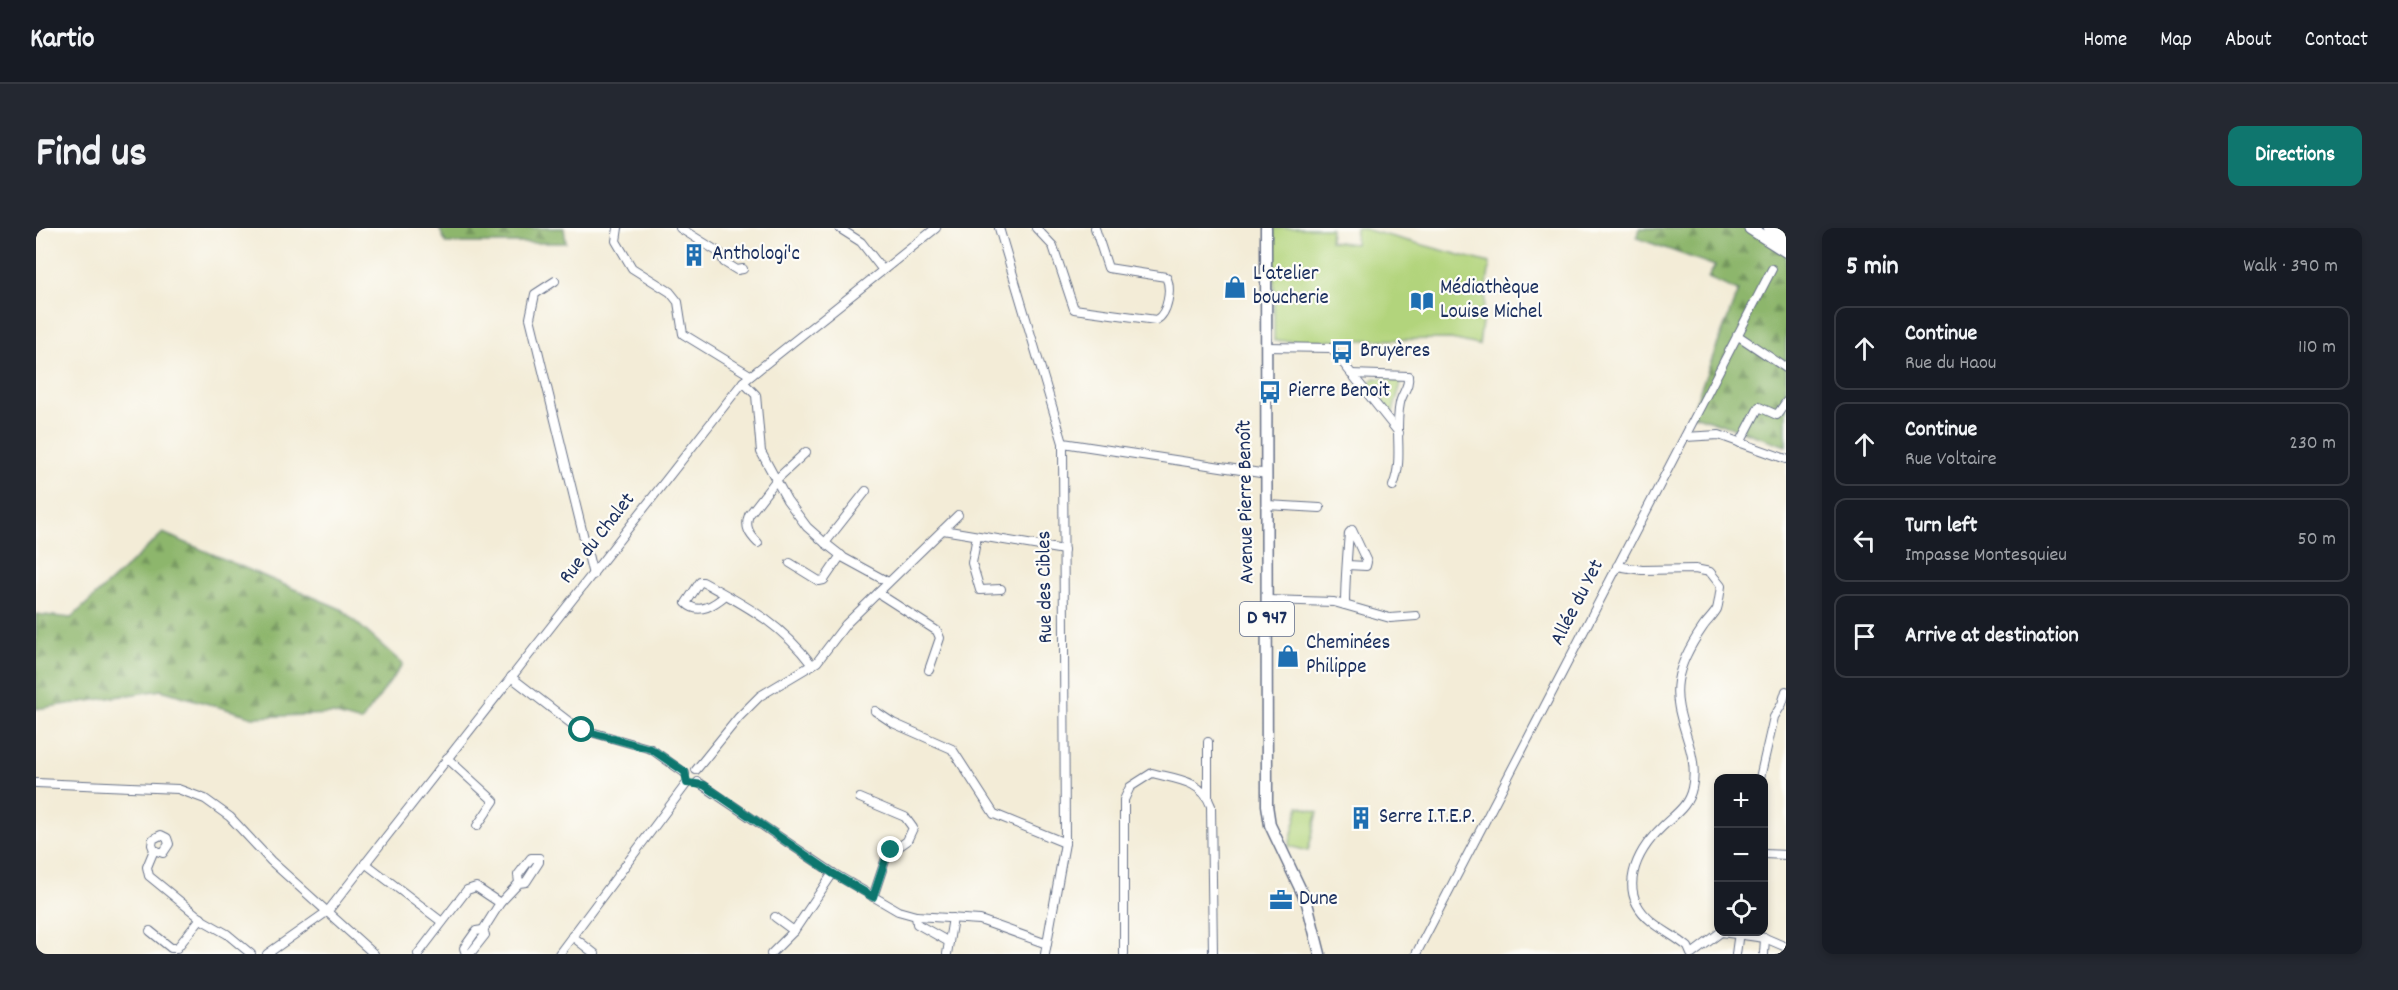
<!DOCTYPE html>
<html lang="en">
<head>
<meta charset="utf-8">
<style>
	body { margin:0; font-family:Dekko,sans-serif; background:#242831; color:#f1f3f6 }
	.controls { position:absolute; right:18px; bottom:18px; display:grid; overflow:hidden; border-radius:12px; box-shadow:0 3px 9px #0003 }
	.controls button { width:54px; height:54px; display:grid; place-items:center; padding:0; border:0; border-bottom:2px solid #363941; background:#171b24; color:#f1f3f6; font:30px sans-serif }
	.stop { position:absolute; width:18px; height:18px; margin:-14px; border:4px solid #0f766e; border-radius:50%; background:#fff }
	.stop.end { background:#0f766e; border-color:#fff; box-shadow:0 2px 6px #0008 }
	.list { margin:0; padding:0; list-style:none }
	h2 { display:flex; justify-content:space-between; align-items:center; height:78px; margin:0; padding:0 24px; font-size:26px }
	h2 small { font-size:20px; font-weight:400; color:#9ea1a6 }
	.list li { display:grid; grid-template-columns:39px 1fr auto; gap:18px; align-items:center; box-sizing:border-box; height:84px; margin:0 12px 12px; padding:0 12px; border:2px solid #363941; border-radius:12px }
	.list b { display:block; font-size:22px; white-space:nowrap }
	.list p { margin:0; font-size:20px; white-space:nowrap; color:#9ea1a6 }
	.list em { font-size:20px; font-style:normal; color:#9ea1a6 }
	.icon { flex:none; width:33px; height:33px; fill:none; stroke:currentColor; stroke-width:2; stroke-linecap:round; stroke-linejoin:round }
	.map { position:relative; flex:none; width:1750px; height:726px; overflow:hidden; border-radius:12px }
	header { display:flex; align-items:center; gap:36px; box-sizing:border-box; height:84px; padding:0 30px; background:#171b24; border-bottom:2px solid #363941 }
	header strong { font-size:28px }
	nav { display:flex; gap:33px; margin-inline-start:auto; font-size:21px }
	.intro { display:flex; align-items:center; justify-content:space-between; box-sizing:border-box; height:144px; padding:0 36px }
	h1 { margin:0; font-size:42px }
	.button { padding:15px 27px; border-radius:12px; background:#0f766e; color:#fff; font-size:21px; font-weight:700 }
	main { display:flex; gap:36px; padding:0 36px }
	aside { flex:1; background:#171b24; border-radius:12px; box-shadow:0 3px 9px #0003 }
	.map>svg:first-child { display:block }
	.green { fill:#b2d47c; stroke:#66826d; stroke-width:1.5 }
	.forest { fill:url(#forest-firs); stroke:#547265; stroke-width:1.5 }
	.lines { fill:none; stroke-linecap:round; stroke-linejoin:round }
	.minor-casing { stroke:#677188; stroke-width:10 }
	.major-casing { stroke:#677188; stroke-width:13 }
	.highway-casing { stroke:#677188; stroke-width:14 }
	.minor { stroke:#fff; stroke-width:8 }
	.major { stroke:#fff; stroke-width:10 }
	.highway { stroke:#fff; stroke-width:12 }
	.route { stroke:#0f766e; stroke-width:8 }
	.labels { text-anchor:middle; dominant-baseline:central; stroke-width:4.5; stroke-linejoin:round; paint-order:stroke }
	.shield { fill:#fdfcf7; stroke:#5f6c8c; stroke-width:1.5 }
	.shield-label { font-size:20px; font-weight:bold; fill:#1b2f5e }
	.poi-label { font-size:21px; fill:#1b2f5e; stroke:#fdfcf7; text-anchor:start }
	.street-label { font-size:21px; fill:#1b2f5e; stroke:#fdfcf7 }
</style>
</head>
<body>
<header>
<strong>Kartio</strong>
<nav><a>Home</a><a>Map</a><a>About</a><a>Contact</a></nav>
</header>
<div class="intro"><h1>Find us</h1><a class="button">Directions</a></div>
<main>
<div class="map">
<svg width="1750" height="726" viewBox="0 0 1750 726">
	<defs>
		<pattern id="forest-firs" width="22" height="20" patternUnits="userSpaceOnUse" patternTransform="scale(1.5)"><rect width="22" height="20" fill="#8db66c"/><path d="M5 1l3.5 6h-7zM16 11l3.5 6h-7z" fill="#72945c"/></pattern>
	</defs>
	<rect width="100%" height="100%" fill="#fdfcf7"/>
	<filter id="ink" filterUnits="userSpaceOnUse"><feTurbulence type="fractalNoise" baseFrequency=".0167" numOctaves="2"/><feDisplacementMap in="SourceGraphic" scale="12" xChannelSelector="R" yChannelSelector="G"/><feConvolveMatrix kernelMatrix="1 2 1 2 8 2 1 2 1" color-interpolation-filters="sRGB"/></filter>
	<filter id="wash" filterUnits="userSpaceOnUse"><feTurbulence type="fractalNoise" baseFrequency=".008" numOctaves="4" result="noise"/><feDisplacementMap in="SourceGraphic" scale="24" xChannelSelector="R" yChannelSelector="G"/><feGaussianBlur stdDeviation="1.35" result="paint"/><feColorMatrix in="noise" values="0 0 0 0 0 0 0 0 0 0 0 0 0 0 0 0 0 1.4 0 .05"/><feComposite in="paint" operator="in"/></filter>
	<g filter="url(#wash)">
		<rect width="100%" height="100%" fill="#f3ecd7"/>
		<g class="green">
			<polygon points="1238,0 1295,0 1294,13 1319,16 1320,0 1324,0 1454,35 1443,117 1415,111 1238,113"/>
			<polygon points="1339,150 1366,152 1357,184 1351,183 1333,159 1333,155"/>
			<polygon points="1263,578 1282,584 1272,623 1253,618"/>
		</g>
		<g class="forest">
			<polygon points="403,0 528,0 530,15 410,15"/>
			<polygon points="1604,0 1750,0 1750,218 1655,186 1702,63 1672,50 1679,38 1601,10"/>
			<polygon points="127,305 305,381 367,436 325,494 297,486 217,489 125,462 0,481 0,386 35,390"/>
		</g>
	</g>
	<g filter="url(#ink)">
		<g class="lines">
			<g class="minor-casing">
				<g id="minor">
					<polyline points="582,0 580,13 596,40 634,64 642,74 647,106 714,147"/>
					<polyline points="644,0 684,25 688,34 701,42 707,41"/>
					<polyline points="803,0 825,14 846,41"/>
					<polyline points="963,0 1027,215 1029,615 1009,726"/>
					<path d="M1000,0L1017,18L1038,81L1120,92C1132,86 1136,60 1130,49L1072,40L1059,0"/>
					<polyline points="519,53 499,66 494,90 557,347"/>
					<polyline points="1701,107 1750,140"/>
					<polyline points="1230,119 1295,120 1363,205"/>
					<path d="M1315,146L1372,148C1374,158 1366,165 1364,175C1358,203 1368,231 1357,258"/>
					<polyline points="707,154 720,167 725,224 751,272 771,299 789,315 808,330 852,354"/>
					<polyline points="1649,209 1683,207 1750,231"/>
					<polyline points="1027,215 1231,246"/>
					<polyline points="1704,215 1723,179 1741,187 1750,174"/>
					<polyline points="1231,277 1284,280"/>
					<polyline points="907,302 1028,322"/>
					<polyline points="941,308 936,335 944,362 965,361"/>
					<path d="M722,315C714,307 708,299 713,287L741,251L770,224"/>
					<polyline points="789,315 830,263"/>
					<polyline points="754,335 783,353 788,352 805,327"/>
					<path d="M1581,338L1606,342L1659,341L1674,344L1685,358C1684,365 1683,374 1681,381C1678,387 1671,393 1667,399C1656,415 1645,433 1642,453C1636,491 1665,523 1656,560C1652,579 1639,586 1626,599C1600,624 1580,664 1615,693C1627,703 1640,709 1652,719L1655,726"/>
					<polyline points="842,365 901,403 904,410 893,442"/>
					<path d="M690,367C679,376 663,388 650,375L664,354H667C712,379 744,395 776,437"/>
					<polyline points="1232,372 1298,374 1354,390 1380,388"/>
					<path d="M1309,377C1309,353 1311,329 1313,305L1316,302L1331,334L1330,338L1311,337"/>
					<polyline points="475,449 541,500 615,521 649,545"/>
					<polyline points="839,483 857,495 916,521 958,586 1029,615"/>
					<polyline points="1172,514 1172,569"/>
					<polyline points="411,530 458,573 441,598"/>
					<polyline points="660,542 703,489 724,468 781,434 810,396 922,287"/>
					<polyline points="1724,550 1738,489 1746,476 1750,463"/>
					<polyline points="662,554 797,645 862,683 880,688 944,692 1011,716"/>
					<polyline points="0,555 142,561 169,571 194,589 235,633 338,726"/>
					<polyline points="824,570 869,589 877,600 871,613 851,627 837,669"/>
					<polyline points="118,622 127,625 133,616 131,610 125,607 117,611 116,617 118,622 111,639 113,648 168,693 191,706 215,726"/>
					<polyline points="1728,626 1750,627"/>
					<polyline points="329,635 406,694"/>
					<polyline points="464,675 483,655 482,647 495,630 503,630 503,634 490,654 483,655"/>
					<polyline points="880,688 881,696 913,714"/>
					<polyline points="739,689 758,703 797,645"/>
					<polyline points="114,703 135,720 141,720 165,690"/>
					<polyline points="536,708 559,726"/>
					<polyline points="231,726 292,683 707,154 900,0"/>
					<polyline points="382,726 431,662 440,659 464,675 447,702 449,707 434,726"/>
					<polyline points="430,726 428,720 440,703 447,702"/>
					<polyline points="523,726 651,555"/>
					<polyline points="735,726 758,703"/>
					<polyline points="911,726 917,690"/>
					<path d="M1088,726V572L1094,559L1116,545C1139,551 1166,552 1175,578L1177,726"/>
					<polyline points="1380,726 1736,41"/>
					<polyline points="1656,726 1685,704 1729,710 1750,719"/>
					<polyline points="1700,726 1703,704"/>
					<polyline points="1728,726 1729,710"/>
				</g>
			</g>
			<g class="major-casing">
				<polyline id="major" points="1230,0 1231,577 1234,597 1271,675 1284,726"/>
			</g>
			<g class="highway-casing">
				<g id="highway">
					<polyline points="1714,0 1750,23"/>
					<polyline points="1734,0 1750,11"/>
				</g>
			</g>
			<use href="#minor" class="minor"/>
			<use href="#major" class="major"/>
			<use href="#highway" class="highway"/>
		</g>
	</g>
	<g class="lines" filter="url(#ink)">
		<polyline class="route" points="546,502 615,521 649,544 651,555 668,557 796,645 837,669 851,627 855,622"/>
	</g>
	<defs>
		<g id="building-bare" transform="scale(1.8)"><path d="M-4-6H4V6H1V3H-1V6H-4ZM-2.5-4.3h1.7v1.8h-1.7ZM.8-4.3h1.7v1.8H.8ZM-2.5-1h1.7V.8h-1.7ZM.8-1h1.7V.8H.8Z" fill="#1f6fb2" stroke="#fdfcf7" stroke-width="2.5" paint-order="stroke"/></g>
		<g id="shop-bare" transform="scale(1.8)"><path d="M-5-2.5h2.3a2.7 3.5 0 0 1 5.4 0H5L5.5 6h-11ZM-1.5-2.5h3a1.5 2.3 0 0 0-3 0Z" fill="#1f6fb2" stroke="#fdfcf7" stroke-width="2.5" paint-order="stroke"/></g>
		<g id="library-bare" transform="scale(1.8)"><path d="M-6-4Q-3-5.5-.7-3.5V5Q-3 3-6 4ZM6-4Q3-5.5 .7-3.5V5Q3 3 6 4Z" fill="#1f6fb2" stroke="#fdfcf7" stroke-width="2.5" paint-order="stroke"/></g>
		<g id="bus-bare" transform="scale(1.8)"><path d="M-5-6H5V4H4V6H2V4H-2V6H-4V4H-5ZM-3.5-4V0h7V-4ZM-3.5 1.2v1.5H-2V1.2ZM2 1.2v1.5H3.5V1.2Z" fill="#1f6fb2" stroke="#fdfcf7" stroke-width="2.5" paint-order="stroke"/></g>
		<g id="office-bare" transform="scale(1.8)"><path d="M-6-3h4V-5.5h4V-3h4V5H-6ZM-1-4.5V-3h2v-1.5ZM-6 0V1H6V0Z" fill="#1f6fb2" stroke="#fdfcf7" stroke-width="2.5" paint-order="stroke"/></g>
	</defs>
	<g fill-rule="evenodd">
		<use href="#building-bare" x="658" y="27"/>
		<use href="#shop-bare" x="1199" y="59"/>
		<use href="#library-bare" x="1386" y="73"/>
		<use href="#bus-bare" x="1306" y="124"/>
		<use href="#bus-bare" x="1234" y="164"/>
		<use href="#shop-bare" x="1252" y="428"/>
		<use href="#building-bare" x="1325" y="590"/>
		<use href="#office-bare" x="1245" y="672"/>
	</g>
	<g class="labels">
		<rect class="shield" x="1204" y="374" width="54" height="34" rx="4.5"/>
		<g class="shield-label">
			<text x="1231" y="391">D 947</text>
		</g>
		<g class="poi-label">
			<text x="676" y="27">Anthologi'c</text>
			<text x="1217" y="47">L'atelier<tspan x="1217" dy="24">boucherie</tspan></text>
			<text x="1404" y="61">Médiathèque<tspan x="1404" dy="24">Louise Michel</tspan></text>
			<text x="1324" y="124">Bruyères</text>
			<text x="1252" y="164">Pierre Benoit</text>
			<text x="1270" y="416">Cheminées<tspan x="1270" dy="24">Philippe</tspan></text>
			<text x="1343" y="590">Serre I.T.E.P.</text>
			<text x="1263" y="672">Dune</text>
		</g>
		<g class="street-label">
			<text transform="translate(1211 274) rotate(-91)">Avenue Pierre Benoît</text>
			<text transform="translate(562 311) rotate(-52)">Rue du Chalet</text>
			<text transform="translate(1010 359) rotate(-91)">Rue des Cibles</text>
			<text transform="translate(1542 375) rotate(-63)">Allée du Yet</text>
		</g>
	</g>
</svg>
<div class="controls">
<button>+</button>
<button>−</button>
<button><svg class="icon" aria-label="locate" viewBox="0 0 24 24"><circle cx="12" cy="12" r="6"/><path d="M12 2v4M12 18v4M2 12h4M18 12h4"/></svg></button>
</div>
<div class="stop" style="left:546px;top:502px"></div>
<div class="stop end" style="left:855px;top:622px"></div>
</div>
<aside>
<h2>5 min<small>Walk · 390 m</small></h2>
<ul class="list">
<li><svg class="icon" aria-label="ahead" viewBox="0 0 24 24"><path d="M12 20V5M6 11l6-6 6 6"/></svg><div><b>Continue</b><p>Rue du Haou</p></div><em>110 m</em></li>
<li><svg class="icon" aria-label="ahead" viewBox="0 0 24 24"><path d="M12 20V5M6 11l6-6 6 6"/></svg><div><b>Continue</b><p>Rue Voltaire</p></div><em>230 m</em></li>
<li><svg class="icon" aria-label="left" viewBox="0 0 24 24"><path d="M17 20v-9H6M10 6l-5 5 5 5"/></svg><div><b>Turn left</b><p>Impasse Montesquieu</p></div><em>50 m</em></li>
<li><svg class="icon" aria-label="arrive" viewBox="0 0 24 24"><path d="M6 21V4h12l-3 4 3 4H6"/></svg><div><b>Arrive at destination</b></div></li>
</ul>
</aside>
</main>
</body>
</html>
